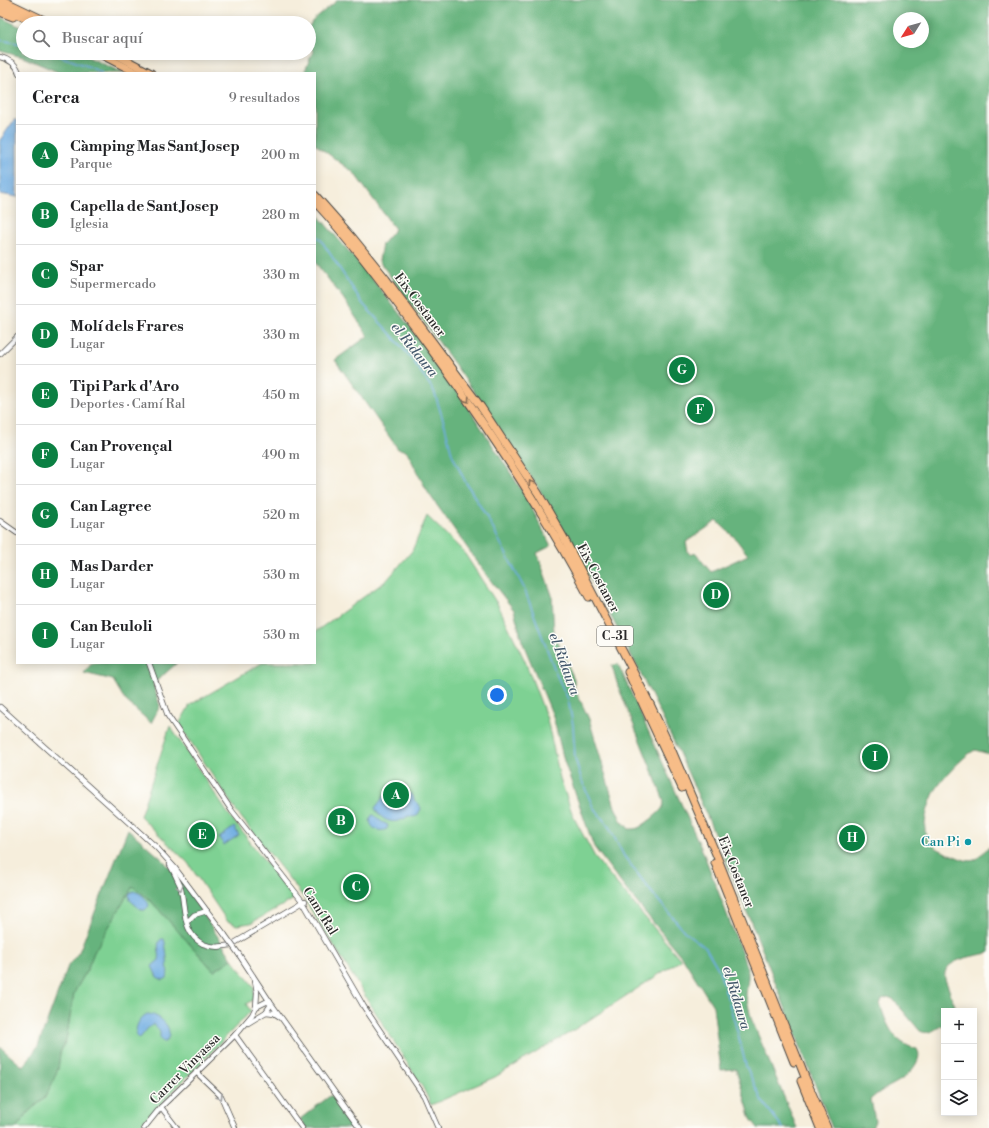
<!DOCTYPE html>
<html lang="es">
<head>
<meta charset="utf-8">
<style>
	body { margin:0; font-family:"Libre Bodoni",serif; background:#f6f6f6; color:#202124 }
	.controls { position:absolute; right:12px; bottom:12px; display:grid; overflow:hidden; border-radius:0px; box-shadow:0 2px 10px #0003 }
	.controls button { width:36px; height:36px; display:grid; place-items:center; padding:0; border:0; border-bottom:1px solid #e0e0e0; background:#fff; color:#202124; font:20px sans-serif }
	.compass { position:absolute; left:893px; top:12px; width:36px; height:36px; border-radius:50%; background:#fff; box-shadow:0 2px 10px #0003; rotate:233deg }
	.you { position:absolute; left:497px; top:695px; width:14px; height:14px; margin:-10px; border:3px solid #fff; border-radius:50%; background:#1a73e8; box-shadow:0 0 0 6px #1a73e833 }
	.badge { display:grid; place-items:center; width:26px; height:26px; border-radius:50%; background:#0b8043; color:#fff; font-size:13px; font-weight:700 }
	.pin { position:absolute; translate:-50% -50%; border:2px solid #fff; box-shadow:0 1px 4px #0006 }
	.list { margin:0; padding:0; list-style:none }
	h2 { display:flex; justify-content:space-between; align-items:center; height:52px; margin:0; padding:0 16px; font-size:17px }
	h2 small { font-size:13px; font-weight:400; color:#757577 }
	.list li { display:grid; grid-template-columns:26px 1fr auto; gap:12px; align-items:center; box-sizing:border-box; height:60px; padding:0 16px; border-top:1px solid #e0e0e0 }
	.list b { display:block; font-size:15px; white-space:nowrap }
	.list p { margin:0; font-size:13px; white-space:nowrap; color:#757577 }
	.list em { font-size:13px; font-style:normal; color:#757577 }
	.icon { flex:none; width:22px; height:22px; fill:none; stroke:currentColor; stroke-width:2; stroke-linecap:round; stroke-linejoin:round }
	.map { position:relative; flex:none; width:989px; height:1128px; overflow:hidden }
	.search { position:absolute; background:#fff; box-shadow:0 2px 10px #0003; left:16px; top:16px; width:300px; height:44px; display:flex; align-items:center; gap:10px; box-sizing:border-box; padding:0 14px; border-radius:22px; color:#757577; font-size:15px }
	.panel { position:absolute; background:#fff; box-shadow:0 2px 10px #0003; left:16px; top:72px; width:300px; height:592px; border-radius:0px }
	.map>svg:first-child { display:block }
	.green { fill:#7ed193; stroke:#547e5f }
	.forest { fill:#66b37d; stroke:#486f54; fill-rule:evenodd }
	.water { fill:#70ade2; stroke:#4e6c86 }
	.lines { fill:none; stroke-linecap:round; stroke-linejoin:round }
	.stream { stroke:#70ade2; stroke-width:1.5 }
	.minor-casing { stroke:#494846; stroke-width:6 }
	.highway-casing { stroke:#494846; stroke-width:9 }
	.minor { stroke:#fff; stroke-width:4.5 }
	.highway { stroke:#f7bd88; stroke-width:7 }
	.minor-bridge-casing { stroke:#494846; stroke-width:6; stroke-linecap:butt }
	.minor-bridge { stroke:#fff; stroke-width:4.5 }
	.oneway { stroke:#876d55 }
	.oneway2 { stroke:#a0a0a0 }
	.culture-dot { fill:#0f9aa8; stroke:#fdfcf7; stroke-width:1.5 }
	.labels { text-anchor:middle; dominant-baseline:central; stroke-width:3; stroke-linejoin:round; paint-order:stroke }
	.shield { fill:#fdfcf7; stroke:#6a6a68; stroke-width:1 }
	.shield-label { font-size:12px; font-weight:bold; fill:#2b2b2b }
	.street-label { font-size:13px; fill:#2b2b2b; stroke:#fdfcf7 }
	.culture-label { font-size:13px; fill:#0d838f; stroke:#fdfcf7; text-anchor:end }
	.water-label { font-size:14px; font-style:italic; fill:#43586b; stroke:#fdfcf7 }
</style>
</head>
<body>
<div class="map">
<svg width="989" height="1128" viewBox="0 0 989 1128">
	<rect width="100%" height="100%" fill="#fdfcf7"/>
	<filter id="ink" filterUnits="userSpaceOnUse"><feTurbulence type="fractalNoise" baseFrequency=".025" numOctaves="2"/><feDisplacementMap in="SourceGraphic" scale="8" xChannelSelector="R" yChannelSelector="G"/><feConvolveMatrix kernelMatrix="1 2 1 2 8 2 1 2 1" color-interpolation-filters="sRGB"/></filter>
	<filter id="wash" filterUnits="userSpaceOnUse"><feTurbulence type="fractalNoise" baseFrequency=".012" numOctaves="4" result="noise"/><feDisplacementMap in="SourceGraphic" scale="16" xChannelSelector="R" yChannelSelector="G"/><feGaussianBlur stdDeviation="0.9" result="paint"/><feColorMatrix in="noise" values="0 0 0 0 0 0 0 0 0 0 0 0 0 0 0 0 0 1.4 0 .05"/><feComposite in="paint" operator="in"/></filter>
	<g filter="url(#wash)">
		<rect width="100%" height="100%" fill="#f6eedc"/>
		<g class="green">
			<polygon points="427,516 463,551 498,605 525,661 547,719 560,778 573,816 596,859 681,960 569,1033 495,1077 431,1105 423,1088 302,895 237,812 179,724 190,705 262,663 315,663 315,632 387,580 412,551"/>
			<polygon points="170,726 227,812 294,899 251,923 237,925 227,921 188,863 140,816"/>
			<polygon points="133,885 150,900 214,971 232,959 254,987 254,999 246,1004 251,1011 137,1128 16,1128 29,1111 44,1099 58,1069 60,1053 66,1040 74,993 87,970 94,952"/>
		</g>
		<g class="forest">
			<path d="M338,0H989V754L975,750C963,756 942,779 935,791C929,803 921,826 927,838C930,846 942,851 949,854C959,857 969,865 978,858C982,854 985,850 989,847V953C975,956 941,959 945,979L957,1011H944V1025C935,1028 930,1036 920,1031L893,999L888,997L882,999L880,1004C887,1025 893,1043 917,1049C920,1055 919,1058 916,1064C904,1084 887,1084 871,1099L875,1121L872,1128H832C783,1002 735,876 679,753C642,673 600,594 556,517C546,499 535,483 524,467C479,396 429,328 379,261L382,244L395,229L354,173L315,144V73H304L313,51C309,44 306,31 311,23C314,18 332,5 338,0ZM899,18H923V42H899ZM717,521L735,538L748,555L711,572L695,553L691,555L688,552L686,542Z"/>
			<polygon points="0,17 23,28 23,53 79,53 123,73 60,73 23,57 0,51"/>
			<path d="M315,212L369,275L411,328L464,401L526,497L551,546L537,553L552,595L554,633L574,679V687L589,719L615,807L621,820L629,829C632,829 635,829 638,828C644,825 660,813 663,807C664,804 664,801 663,798L618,686L612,666L618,664L703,852L741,951L748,972V978L746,995L751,1018L797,1128H758L751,1119L736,1069L721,1070L713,1006L685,961L624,887L594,847L564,761L553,716L522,641L514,610L491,581L429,494L418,474L408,453L404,450L398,449L335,360L368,336L343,298L315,262Z"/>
			<polygon points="92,663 177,663 153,684 160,706 151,723 125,700 113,680 84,673"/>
			<polygon points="128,829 163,860 187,888 232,959 214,971 150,900 133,886 94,952 87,970 74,993 66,1040 60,1053 58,1069 51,1086 44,1099 29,1111 16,1128 0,1128 0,1047 23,1067 38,1046 68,966 79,952"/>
			<polygon points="331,1095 354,1128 306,1128 300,1119"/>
		</g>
		<g class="water">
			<polygon points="15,119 17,122 17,197 0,194 0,140"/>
			<path d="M395,782L406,786L400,795L402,796L408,793C412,794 414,796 414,800L419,804L421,809L417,816L413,817L408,816C396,826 381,822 375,808Z"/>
			<path d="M372,815H374L382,822L388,825L387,829C377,834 366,825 372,815Z"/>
			<polygon points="234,827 239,835 224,845 219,838"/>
			<path d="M133,891C140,892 148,899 149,906L145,910H141L130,900L129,894Z"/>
			<path d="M161,939H164C166,943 169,974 167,978L163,980L157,977L152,966L159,960C161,952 155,945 161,939Z"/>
			<path d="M147,1014C160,1014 177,1030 165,1042H163L160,1038V1031L154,1024L148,1028L140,1038L137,1037C134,1028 139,1018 147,1014Z"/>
		</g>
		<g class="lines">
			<g class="stream">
				<polyline points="0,40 23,44"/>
				<polyline points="51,53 90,67 102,73"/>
				<polyline points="315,234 321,240 363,304 389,332 412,359 434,391 445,426 452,454 465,481 488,519 524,588 557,676 568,699 573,725 575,758 582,781 593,807 609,827 624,856 653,894 685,932 706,948 719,970 737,1030 746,1066 762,1101 783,1128"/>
			</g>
		</g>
	</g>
	<g filter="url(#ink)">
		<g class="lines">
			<g class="minor-casing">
				<g id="minor">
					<path d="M0,57C8,59 17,64 19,73"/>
					<polyline points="0,354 17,337"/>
					<polyline points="0,521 17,533"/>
					<polyline points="149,663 168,716 232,811 303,902 364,1007 424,1096 438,1128"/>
					<polyline points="0,707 156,847 175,868 225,935"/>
					<path d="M170,865C174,872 177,879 180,885C186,906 181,933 203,944C213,948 220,947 231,945L305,901"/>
					<polyline points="187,922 194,915 207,911"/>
					<polyline points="238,953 270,1002 360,1128"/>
					<polyline points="256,1007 266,1002 270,1002 270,1006 266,1012"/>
					<polyline points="248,1023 266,1012 274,1013 280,1017"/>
					<polyline points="235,1035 302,1128"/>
					<polyline points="196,1072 221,1096 235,1128"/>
					<polyline points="161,1107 177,1128"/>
					<polyline points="144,1128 161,1107 235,1035 252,1015 256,1007 257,992 255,981"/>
				</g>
			</g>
			<g class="highway-casing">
				<g id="highway">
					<polyline points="2,0 50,23"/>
					<polyline points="0,6 35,23"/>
					<polyline points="0,12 13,17"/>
					<polyline points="98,53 137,73"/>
					<polyline points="113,53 151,73"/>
					<polyline points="315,195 353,238 386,279 452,368 481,407 538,493 565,540 650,704 673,753 716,854 805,1077 827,1128"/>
					<path d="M315,202C353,243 386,288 419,333C481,417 540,504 589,597"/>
					<polyline points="628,672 682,788"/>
					<polyline points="715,863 794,1062"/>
					<polyline points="801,1081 820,1128"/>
				</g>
			</g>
			<use href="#minor" class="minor"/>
			<use href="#highway" class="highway"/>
			<g class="minor-bridge-casing">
				<polyline id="minor-bridge" points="225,935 238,953"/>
			</g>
			<use href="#minor-bridge" class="minor-bridge"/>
		</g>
		<defs><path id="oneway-chevron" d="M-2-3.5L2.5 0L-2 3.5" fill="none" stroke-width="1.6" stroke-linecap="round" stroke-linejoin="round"/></defs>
		<g class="oneway">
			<use href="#oneway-chevron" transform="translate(467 400) rotate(55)"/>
			<use href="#oneway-chevron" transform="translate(531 483) rotate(-123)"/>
		</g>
		<g class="oneway2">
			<use href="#oneway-chevron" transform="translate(180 888) rotate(75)"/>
			<use href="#oneway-chevron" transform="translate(220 1097) rotate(57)"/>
		</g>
	</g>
	<circle class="culture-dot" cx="968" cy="842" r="4"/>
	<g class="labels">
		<rect class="shield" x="597" y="626" width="36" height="20" rx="3"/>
		<g class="shield-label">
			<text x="615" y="636">C-31</text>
		</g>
		<g class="street-label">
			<text transform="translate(420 305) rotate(53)">Eix Costaner</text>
			<text transform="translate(598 578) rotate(62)">Eix Costaner</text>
			<text transform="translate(736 872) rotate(68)">Eix Costaner</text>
			<text transform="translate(320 911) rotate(58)">Camí Ral</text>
			<text transform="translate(185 1069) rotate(-45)">Carrer Vinyassa</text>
		</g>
		<g class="culture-label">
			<text x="960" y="842">Can Pi</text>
		</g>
		<g class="water-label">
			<text transform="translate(414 350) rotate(51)">el Ridaura</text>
			<text transform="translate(564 664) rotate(70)">el Ridaura</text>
			<text transform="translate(736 998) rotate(73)">el Ridaura</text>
		</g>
	</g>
</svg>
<div class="controls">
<button>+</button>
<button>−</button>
<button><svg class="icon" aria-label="layers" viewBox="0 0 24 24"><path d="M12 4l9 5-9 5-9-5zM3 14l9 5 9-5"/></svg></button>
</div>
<svg class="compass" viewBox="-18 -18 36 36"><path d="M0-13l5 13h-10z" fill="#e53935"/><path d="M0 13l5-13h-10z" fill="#757577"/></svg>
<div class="you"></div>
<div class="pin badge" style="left:396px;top:795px">A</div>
<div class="pin badge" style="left:341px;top:821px">B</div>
<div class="pin badge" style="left:356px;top:887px">C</div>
<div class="pin badge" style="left:716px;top:595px">D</div>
<div class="pin badge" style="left:202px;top:835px">E</div>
<div class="pin badge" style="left:700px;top:410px">F</div>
<div class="pin badge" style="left:682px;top:370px">G</div>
<div class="pin badge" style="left:852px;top:838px">H</div>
<div class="pin badge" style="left:875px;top:757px">I</div>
<div class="search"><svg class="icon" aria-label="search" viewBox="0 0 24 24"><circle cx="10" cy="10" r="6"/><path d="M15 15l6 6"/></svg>Buscar aquí</div>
<section class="panel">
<h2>Cerca<small>9 resultados</small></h2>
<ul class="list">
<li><span class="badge">A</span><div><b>Càmping Mas Sant Josep</b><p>Parque</p></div><em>200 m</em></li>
<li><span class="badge">B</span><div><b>Capella de Sant Josep</b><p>Iglesia</p></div><em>280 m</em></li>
<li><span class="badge">C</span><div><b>Spar</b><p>Supermercado</p></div><em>330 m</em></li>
<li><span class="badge">D</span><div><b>Molí dels Frares</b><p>Lugar</p></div><em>330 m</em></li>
<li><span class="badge">E</span><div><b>Tipi Park d'Aro</b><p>Deportes · Camí Ral</p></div><em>450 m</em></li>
<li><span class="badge">F</span><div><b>Can Provençal</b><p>Lugar</p></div><em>490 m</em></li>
<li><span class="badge">G</span><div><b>Can Lagree</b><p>Lugar</p></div><em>520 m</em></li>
<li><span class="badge">H</span><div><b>Mas Darder</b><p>Lugar</p></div><em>530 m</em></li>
<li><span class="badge">I</span><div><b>Can Beuloli</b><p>Lugar</p></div><em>530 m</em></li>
</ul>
</section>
</div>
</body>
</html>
